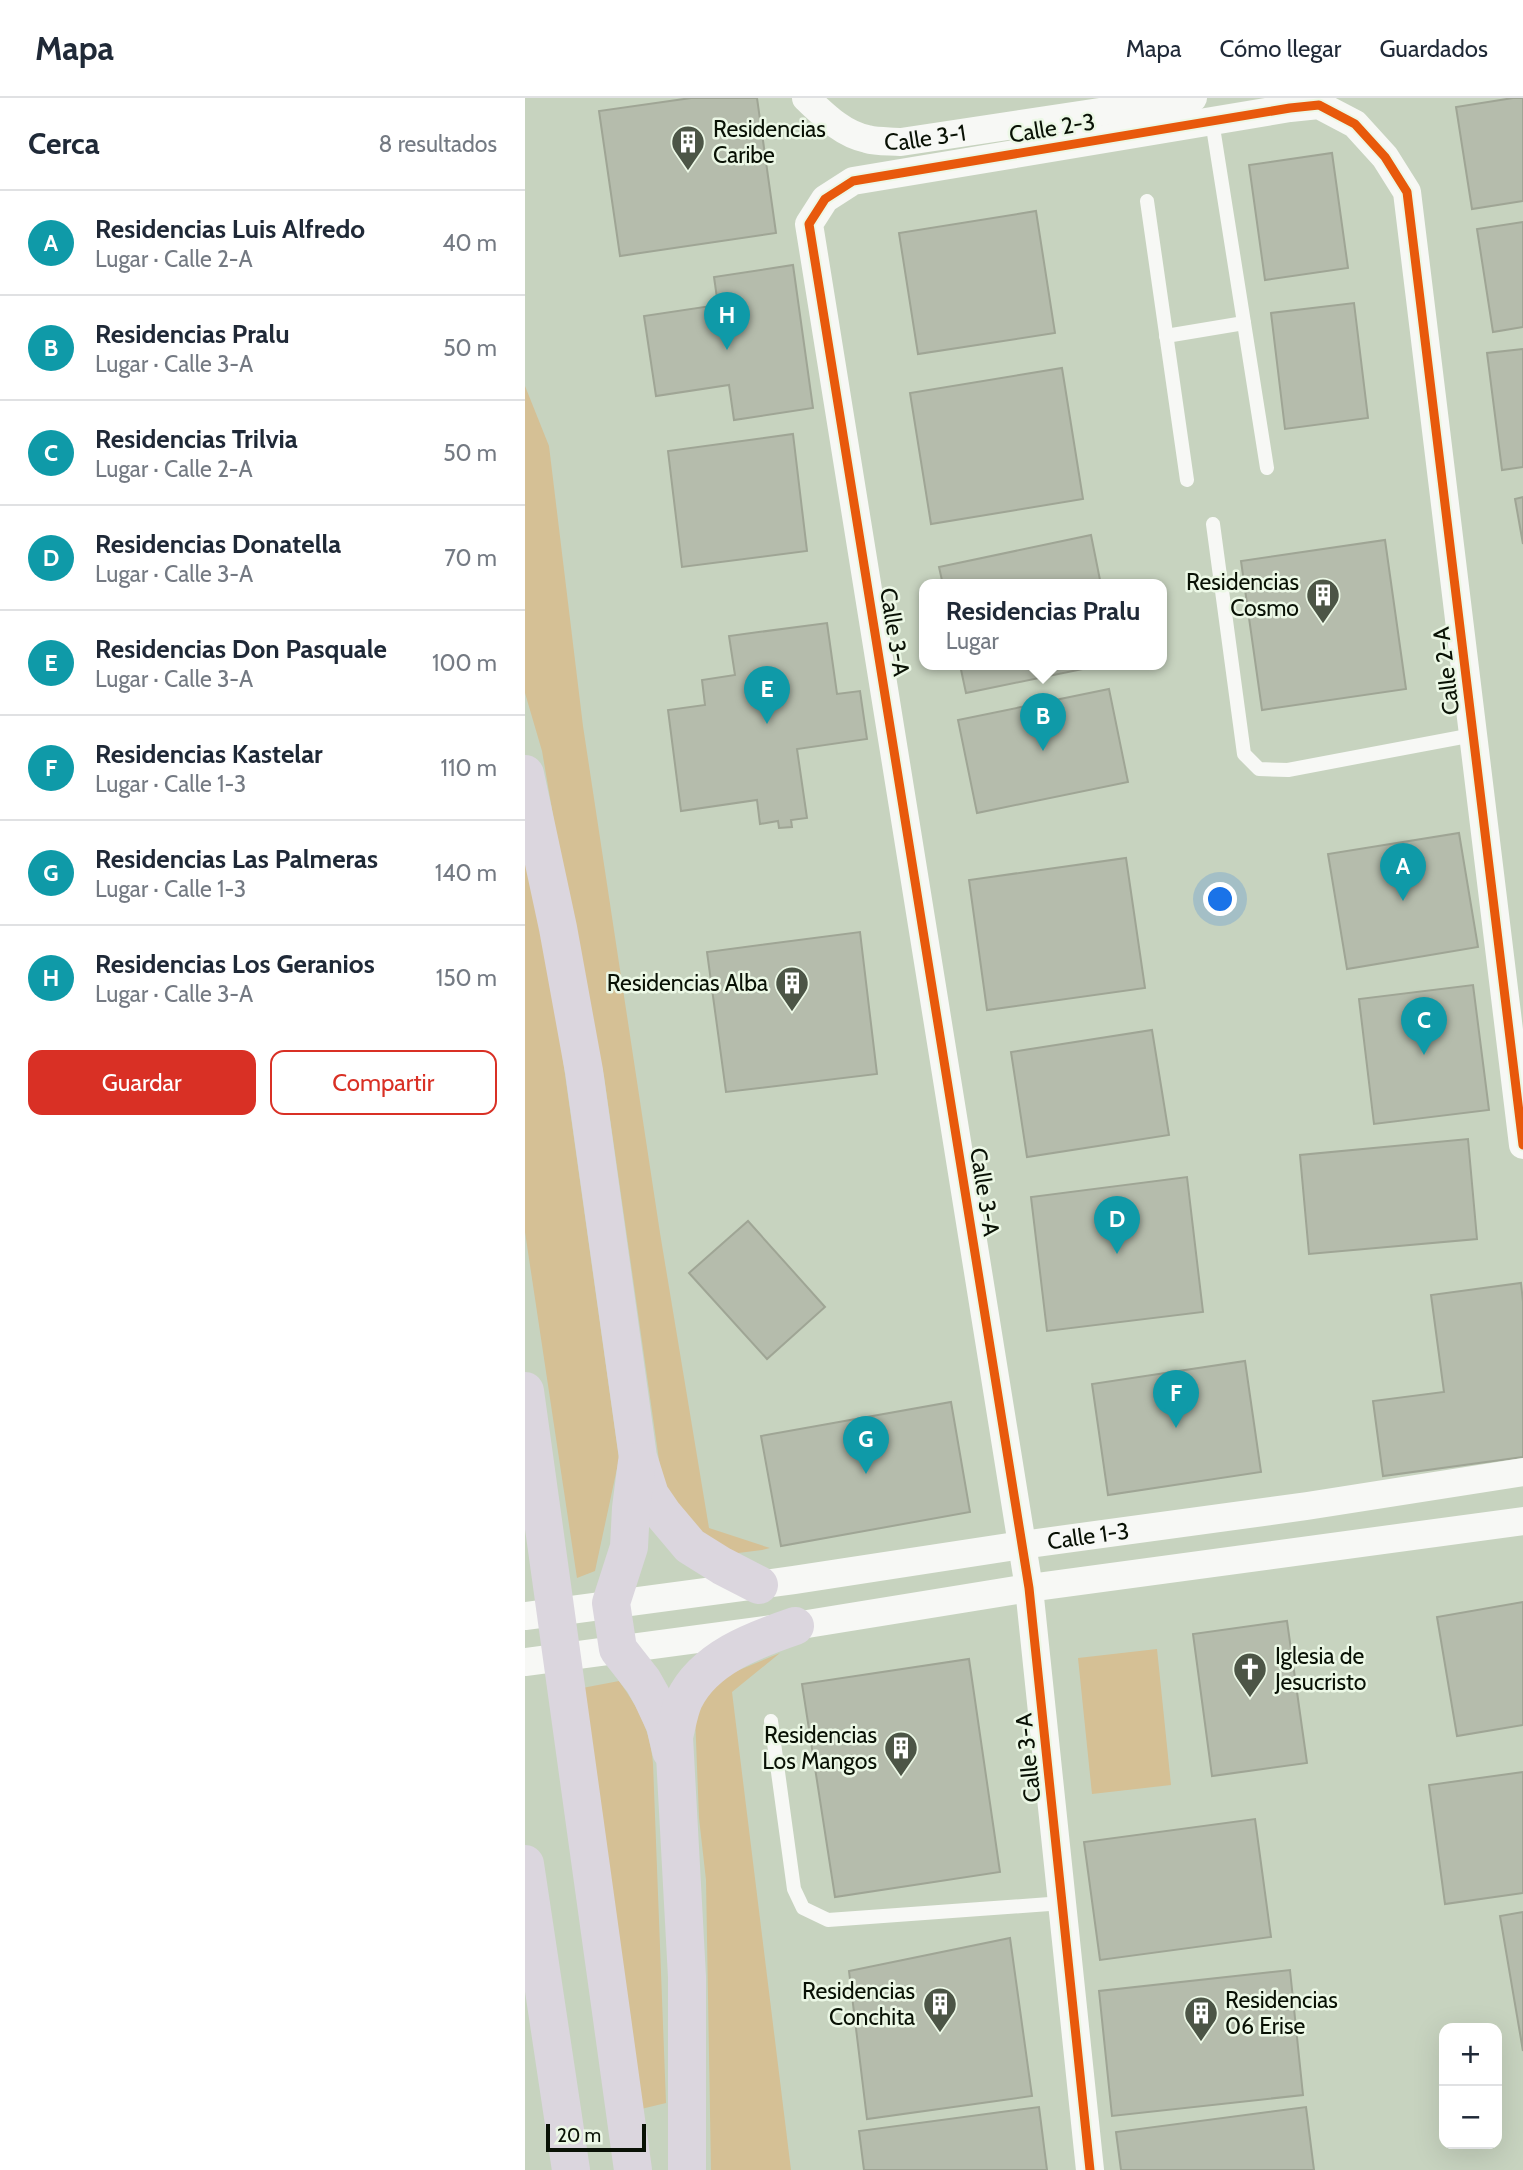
<!DOCTYPE html>
<html lang="es">
<head>
<meta charset="utf-8">
<style>
	body { margin:0; font-family:Cabin,sans-serif; background:#f2f2f3; color:#1f2937 }
	.controls { position:absolute; right:21px; bottom:21px; display:grid; overflow:hidden; border-radius:14px; box-shadow:0 7px 28px #0002 }
	.controls button { width:63px; height:63px; display:grid; place-items:center; padding:0; border:0; border-bottom:2px solid #e0e1e3; background:#fff; color:#1f2937; font:35px sans-serif }
	.scale { position:absolute; left:21px; bottom:18px; width:100px; box-sizing:border-box; padding-left:7px; border:4px solid #091105; border-top:0; font-size:19px; line-height:24px; white-space:nowrap; color:#091105; -webkit-text-stroke:5px #ecf8e6; paint-order:stroke }
	.you { position:absolute; left:696px; top:802px; width:24px; height:24px; margin:-18px; border:5px solid #fff; border-radius:50%; background:#1a73e8; box-shadow:0 0 0 10px #1a73e833 }
	.badge { display:grid; place-items:center; width:46px; height:46px; border-radius:50%; background:#d93025; color:#fff; font-size:23px; font-weight:700 }
	.pin { position:absolute; translate:-50% -58px; filter:drop-shadow(0 2px 4px #0008) }
	.pin::after { content:''; position:absolute; top:37px; width:24px; height:21px; background:inherit; clip-path:polygon(0 0,100% 0,50% 100%) }
	.popup { position:absolute; left:394px; top:481px; width:248px; height:91px; box-sizing:border-box; display:grid; place-content:center; border-radius:14px; background:#fff; filter:drop-shadow(0 2px 5px #0005); font-size:23px; white-space:nowrap; color:#747a83 }
	.popup b { font-size:26px; color:#1f2937 }
	.popup::after { content:''; position:absolute; left:50%; top:100%; margin-left:-14px; border:14px solid transparent; border-top-color:#fff }
	.list { margin:0; padding:0; list-style:none }
	h2 { display:flex; justify-content:space-between; align-items:center; height:91px; margin:0; padding:0 28px; font-size:30px }
	h2 small { font-size:23px; font-weight:400; color:#747a83 }
	.list li { display:grid; grid-template-columns:46px 1fr auto; gap:21px; align-items:center; box-sizing:border-box; height:105px; padding:0 28px; border-top:2px solid #e0e1e3 }
	.list b { display:block; font-size:26px; white-space:nowrap }
	.list p { margin:0; font-size:23px; white-space:nowrap; color:#747a83 }
	.list em { font-size:23px; font-style:normal; color:#747a83 }
	.actions { display:flex; gap:14px; padding:21px 28px }
	.actions a { flex:1; padding:16px 0; border:2px solid #d93025; border-radius:14px; text-align:center; font-size:24px; color:#d93025 }
	.actions .main { background:#d93025; color:#fff }
	.map { position:relative; flex:none; width:998px; height:2072px; overflow:hidden }
	header { display:flex; align-items:center; gap:42px; box-sizing:border-box; height:98px; padding:0 35px; background:#fff; border-bottom:2px solid #e0e1e3 }
	header strong { font-size:33px }
	nav { display:flex; gap:38px; margin-inline-start:auto; font-size:24px }
	main { display:flex }
	aside { flex:1; background:#fff }
	.map>svg:first-child { display:block }
	.green { fill:#d5c095 }
	.building { fill:#b5bcac; stroke:#9fa595; stroke-width:2 }
	.lines { fill:none; stroke-linecap:round; stroke-linejoin:round }
	.service { stroke:#f7f8f5; stroke-width:14 }
	.minor { stroke:#f7f8f5; stroke-width:28 }
	.motorway { stroke:#dbd6de; stroke-width:38 }
	.cycleway-casing { stroke:#ecf8e6; stroke-width:13 }
	.cycleway { stroke:#e8590c; stroke-width:9 }
	.labels { text-anchor:middle; dominant-baseline:central; stroke-width:5; stroke-linejoin:round; paint-order:stroke }
	.street-label { font-size:23px; fill:#091105; stroke:#ecf8e6 }
	.poi-label { font-size:23px; fill:#091105; stroke:#ecf8e6; text-anchor:end }
</style>
</head>
<body>
<header>
<strong>Mapa</strong>
<nav><a>Mapa</a><a>Cómo llegar</a><a>Guardados</a></nav>
</header>
<main>
<aside>
<h2>Cerca<small>8 resultados</small></h2>
<ul class="list">
<li><span class="badge" style="background:#0f9aa8">A</span><div><b>Residencias Luis Alfredo</b><p>Lugar · Calle 2-A</p></div><em>40 m</em></li>
<li><span class="badge" style="background:#0f9aa8">B</span><div><b>Residencias Pralu</b><p>Lugar · Calle 3-A</p></div><em>50 m</em></li>
<li><span class="badge" style="background:#0f9aa8">C</span><div><b>Residencias Trilvia</b><p>Lugar · Calle 2-A</p></div><em>50 m</em></li>
<li><span class="badge" style="background:#0f9aa8">D</span><div><b>Residencias Donatella</b><p>Lugar · Calle 3-A</p></div><em>70 m</em></li>
<li><span class="badge" style="background:#0f9aa8">E</span><div><b>Residencias Don Pasquale</b><p>Lugar · Calle 3-A</p></div><em>100 m</em></li>
<li><span class="badge" style="background:#0f9aa8">F</span><div><b>Residencias Kastelar</b><p>Lugar · Calle 1-3</p></div><em>110 m</em></li>
<li><span class="badge" style="background:#0f9aa8">G</span><div><b>Residencias Las Palmeras</b><p>Lugar · Calle 1-3</p></div><em>140 m</em></li>
<li><span class="badge" style="background:#0f9aa8">H</span><div><b>Residencias Los Geranios</b><p>Lugar · Calle 3-A</p></div><em>150 m</em></li>
</ul>
<div class="actions"><a class="main">Guardar</a><a>Compartir</a></div>
</aside>
<div class="map">
<svg width="998" height="2072" viewBox="0 0 998 2072">
	<rect width="100%" height="100%" fill="#c7d3bf"/>
	<g class="green">
		<polygon points="0,288 24,348 58,628 135,1135 184,1430 245,1450 237,1452 213,1455 197,1452 155,1424 136,1376 79,978 48,834 17,653 0,595"/>
		<polygon points="0,744 19,827 94,1361 70,1473 52,1480 0,1134"/>
		<polygon points="632,1551 646,1687 567,1696 553,1560"/>
		<polygon points="255,1555 207,1594 266,2072 186,2072 181,1782 174,1720 170,1617 181,1593 202,1577"/>
		<path d="M94,1583C114,1611 125,1632 128,1666L141,2005L112,2012L52,1591Z"/>
	</g>
	<g class="building">
		<polygon points="166,0 232,0 251,135 95,158 74,13"/>
		<polygon points="988,0 998,0 998,103 947,111 931,9"/>
		<polygon points="807,55 823,170 740,182 724,67"/>
		<polygon points="511,113 530,235 393,256 374,135"/>
		<polygon points="998,124 998,229 968,234 952,131"/>
		<polygon points="268,167 288,310 209,322 204,287 131,298 119,218 193,207 189,179"/>
		<polygon points="829,205 843,320 760,331 746,215"/>
		<polygon points="998,251 998,369 977,372 962,255"/>
		<polygon points="537,270 558,401 406,426 385,295"/>
		<polygon points="268,336 282,453 157,469 143,353"/>
		<polygon points="998,399 998,446 990,401"/>
		<polygon points="566,437 576,487 418,487 414,469"/>
		<polygon points="860,442 881,591 737,612 716,463"/>
		<polygon points="302,525 312,596 335,593 342,641 272,651 282,720 266,722 267,729 254,730 253,723 235,726 232,702 156,713 143,612 180,607 177,582 210,577 204,538"/>
		<polygon points="435,567 577,567 441,595"/>
		<polygon points="584,591 603,684 452,715 433,622"/>
		<polygon points="934,735 953,849 822,871 803,756"/>
		<polygon points="601,760 620,890 462,912 444,782"/>
		<polygon points="335,834 352,976 201,994 182,854"/>
		<polygon points="948,887 964,1012 849,1026 834,901"/>
		<polygon points="627,932 644,1037 502,1059 486,954"/>
		<polygon points="943,1041 952,1141 784,1156 775,1057"/>
		<polygon points="662,1079 678,1214 522,1233 506,1099"/>
		<polygon points="223,1123 300,1209 242,1261 164,1175"/>
		<polygon points="996,1185 998,1204 998,1359 858,1378 848,1303 919,1294 906,1197"/>
		<polygon points="720,1263 736,1374 583,1397 567,1286"/>
		<polygon points="426,1304 445,1414 256,1448 236,1338"/>
		<polygon points="998,1504 998,1627 932,1638 912,1519"/>
		<polygon points="762,1523 782,1665 687,1678 668,1536"/>
		<polygon points="444,1561 475,1774 310,1799 277,1586"/>
		<polygon points="998,1674 998,1795 920,1806 904,1687"/>
		<polygon points="730,1721 746,1839 575,1862 559,1744"/>
		<polygon points="998,1814 998,1953 975,1818"/>
		<polygon points="485,1840 507,1998 342,2021 324,1873"/>
		<polygon points="765,1872 778,1997 587,2018 574,1893"/>
		<polygon points="514,2009 522,2072 339,2072 334,2033"/>
		<polygon points="781,2009 789,2072 596,2072 591,2034"/>
	</g>
	<g class="lines">
		<g class="service">
			<polyline points="687,23 742,370"/>
			<polyline points="622,103 662,382"/>
			<polyline points="641,238 719,225"/>
			<polyline points="688,426 719,656 734,671 763,672 948,637"/>
			<polyline points="246,1623 269,1791 278,1810 303,1822 538,1805"/>
		</g>
		<g class="minor">
			<path id="s1" d="M281,0C298,16 317,36 342,41C352,44 365,43 376,44L668,0"/>
			<path id="s2" d="M0,1518L269,1482L497,1447L782,1408L998,1374"/>
			<polyline points="0,1564 270,1528 504,1490 998,1423"/>
			<polyline points="565,2072 504,1490 284,126 300,101 328,83 765,10 794,7 830,26 860,59 882,94 998,1047"/>
		</g>
		<g class="motorway">
			<polyline points="0,676 33,830 59,973 113,1359 125,1397 138,1416 165,1448 197,1468 234,1487"/>
			<polyline points="0,1293 108,2072"/>
			<polyline points="112,1364 106,1410 104,1449 86,1505 93,1551 118,1583 127,1599 140,1627 146,1653"/>
			<polyline points="0,1766 46,2072"/>
			<path d="M162,2072V1879L149,1639C152,1627 154,1613 159,1602C179,1560 229,1542 270,1528"/>
		</g>
		<g class="cycleway-casing">
			<polyline id="cycleway" points="565,2072 504,1490 284,126 300,101 328,83 765,10 794,7 830,26 860,59 882,94 998,1047"/>
		</g>
		<use href="#cycleway" class="cycleway"/>
	</g>
	<defs>
		<g id="building-pin" transform="scale(1.75)"><path d="M0 17L-7.5 6A9.5 9.5 0 1 1 7.5 6Z" fill="#4c5546" stroke="#ecf8e6"/><path d="M-4-6H4V6H1V3H-1V6H-4ZM-2.5-4.3h1.7v1.8h-1.7ZM.8-4.3h1.7v1.8H.8ZM-2.5-1h1.7V.8h-1.7ZM.8-1h1.7V.8H.8Z" fill="#fff"/></g>
		<g id="church-pin" transform="scale(1.75)"><path d="M0 17L-7.5 6A9.5 9.5 0 1 1 7.5 6Z" fill="#4c5546" stroke="#ecf8e6"/><path d="M-1.2-6h2.4v3.5h3.3v2.4h-3.3V6h-2.4V-.1h-3.3v-2.4h3.3Z" fill="#fff"/></g>
	</defs>
	<g fill-rule="evenodd">
		<use href="#building-pin" x="163" y="44"/>
		<use href="#building-pin" x="798" y="497"/>
		<use href="#building-pin" x="267" y="885"/>
		<use href="#church-pin" x="725" y="1571"/>
		<use href="#building-pin" x="376" y="1650"/>
		<use href="#building-pin" x="415" y="1906"/>
		<use href="#building-pin" x="676" y="1915"/>
	</g>
	<g class="labels">
		<g class="street-label">
			<text transform="translate(527 30) rotate(-9)">Calle 2-3</text>
			<text stroke="none"><textPath href="#s1" startOffset="133">Calle 3-1</textPath></text>
			<text transform="translate(370 534) rotate(81)">Calle 3-A</text>
			<text transform="translate(921 573) rotate(-97)">Calle 2-A</text>
			<text transform="translate(460 1094) rotate(81)">Calle 3-A</text>
			<text stroke="none"><textPath href="#s2" startOffset="569">Calle 1-3</textPath></text>
			<text transform="translate(503 1660) rotate(-96)">Calle 3-A</text>
		</g>
		<g class="poi-label">
			<text x="188" y="31" text-anchor="start">Residencias<tspan x="188" dy="26">Caribe</tspan></text>
			<text x="774" y="484">Residencias<tspan x="774" dy="26">Cosmo</tspan></text>
			<text x="243" y="885">Residencias Alba</text>
			<text x="750" y="1558" text-anchor="start">Iglesia de<tspan x="750" dy="26">Jesucristo</tspan></text>
			<text x="352" y="1637">Residencias<tspan x="352" dy="26">Los Mangos</tspan></text>
			<text x="390" y="1893">Residencias<tspan x="390" dy="26">Conchita</tspan></text>
			<text x="700" y="1902" text-anchor="start">Residencias<tspan x="700" dy="26">06 Erise</tspan></text>
		</g>
	</g>
</svg>
<div class="controls">
<button>+</button>
<button>−</button>
</div>
<div class="scale">20 m</div>
<div class="you"></div>
<div class="pin badge" style="left:878px;top:803px;background:#0f9aa8">A</div>
<div class="pin badge" style="left:518px;top:653px;background:#0f9aa8">B</div>
<div class="popup"><b>Residencias Pralu</b>Lugar</div>
<div class="pin badge" style="left:899px;top:957px;background:#0f9aa8">C</div>
<div class="pin badge" style="left:592px;top:1156px;background:#0f9aa8">D</div>
<div class="pin badge" style="left:242px;top:626px;background:#0f9aa8">E</div>
<div class="pin badge" style="left:651px;top:1330px;background:#0f9aa8">F</div>
<div class="pin badge" style="left:341px;top:1376px;background:#0f9aa8">G</div>
<div class="pin badge" style="left:202px;top:252px;background:#0f9aa8">H</div>
</div>
</main>
</body>
</html>
